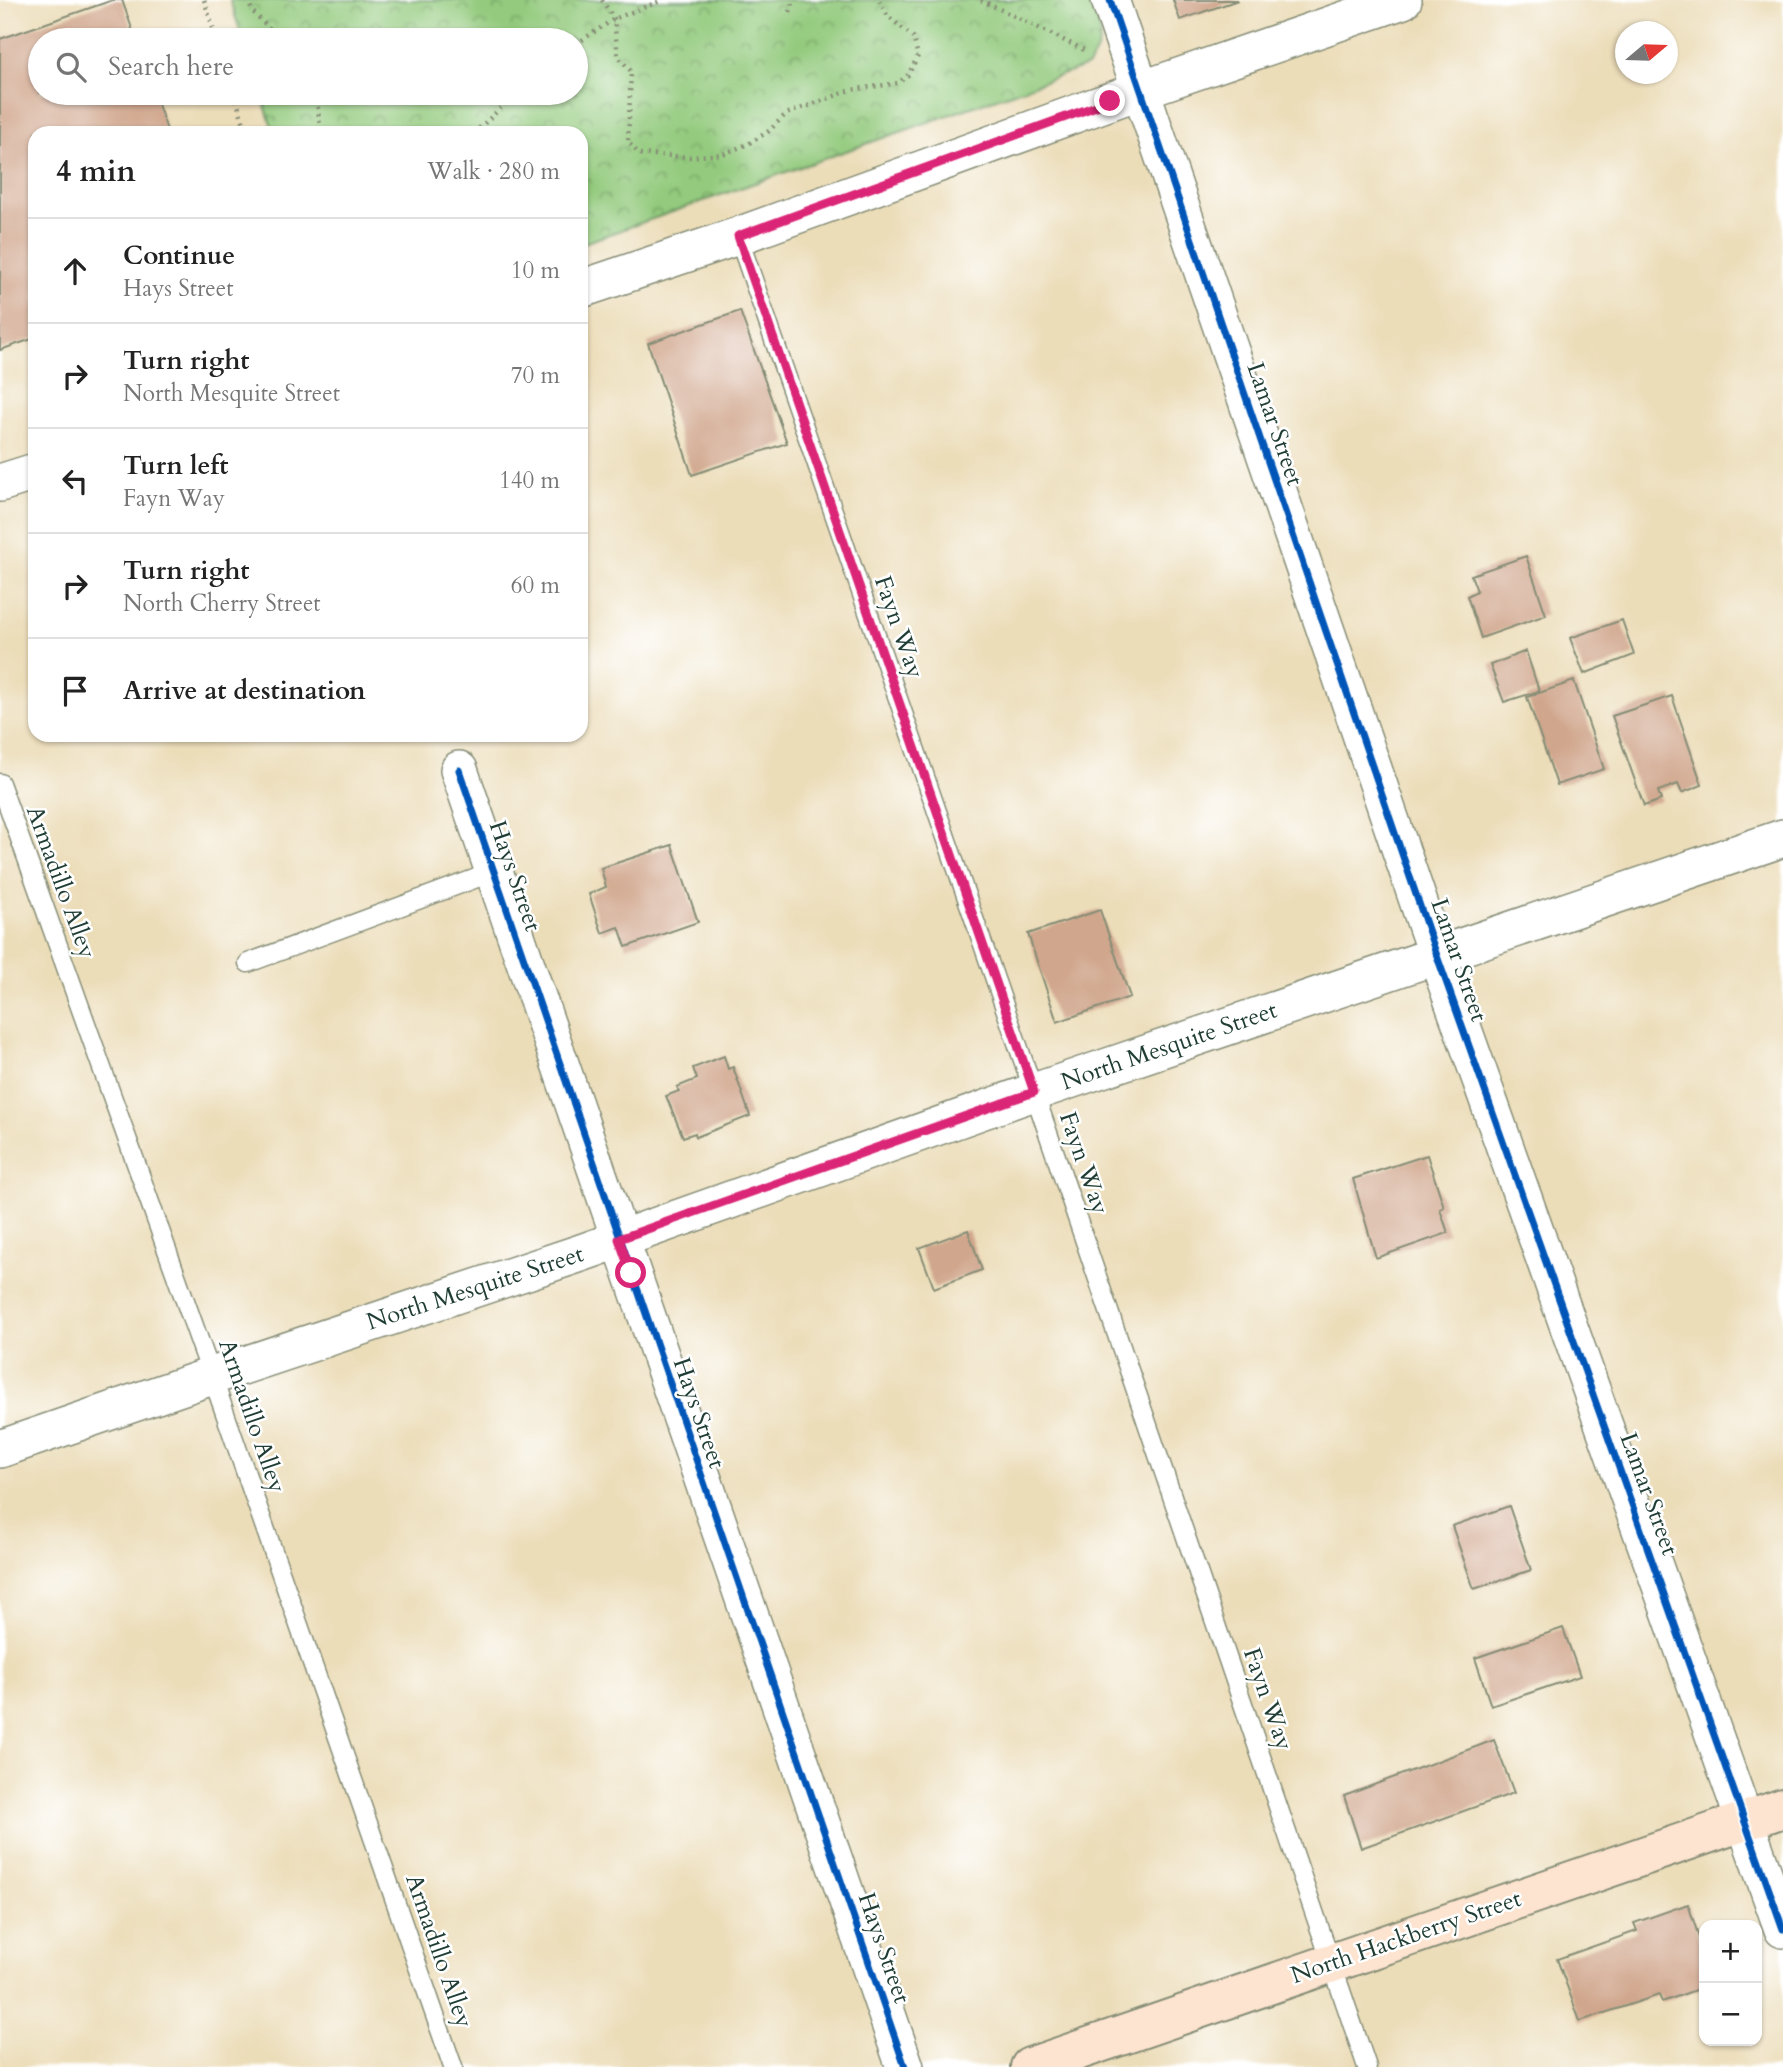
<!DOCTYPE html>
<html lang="en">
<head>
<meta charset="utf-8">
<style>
	body { margin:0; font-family:Cardo,serif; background:#f2f2f2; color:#222 }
	.controls { position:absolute; right:21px; bottom:21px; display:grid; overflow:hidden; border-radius:14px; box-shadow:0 2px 5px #0004 }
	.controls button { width:63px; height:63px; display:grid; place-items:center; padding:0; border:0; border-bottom:2px solid #e0e0e0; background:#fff; color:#222; font:35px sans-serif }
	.compass { position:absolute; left:1615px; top:21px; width:63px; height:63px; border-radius:50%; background:#fff; box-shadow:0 2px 5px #0004; rotate:71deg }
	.stop { position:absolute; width:21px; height:21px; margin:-16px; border:5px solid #db2777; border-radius:50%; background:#fff }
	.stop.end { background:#db2777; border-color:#fff; box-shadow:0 2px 7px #0008 }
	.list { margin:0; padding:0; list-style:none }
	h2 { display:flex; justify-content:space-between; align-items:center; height:91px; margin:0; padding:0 28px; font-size:30px }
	h2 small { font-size:23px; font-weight:400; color:#767676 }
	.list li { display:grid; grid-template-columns:46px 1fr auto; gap:21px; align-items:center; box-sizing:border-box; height:105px; padding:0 28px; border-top:2px solid #e0e0e0 }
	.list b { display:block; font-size:26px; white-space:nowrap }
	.list p { margin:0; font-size:23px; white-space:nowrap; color:#767676 }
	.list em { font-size:23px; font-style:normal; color:#767676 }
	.icon { flex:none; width:38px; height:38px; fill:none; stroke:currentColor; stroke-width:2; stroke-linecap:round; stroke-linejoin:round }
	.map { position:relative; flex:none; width:1783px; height:2067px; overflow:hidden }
	.search { position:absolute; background:#fff; box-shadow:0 2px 5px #0004; left:28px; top:28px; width:560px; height:77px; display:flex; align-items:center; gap:18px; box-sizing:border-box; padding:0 24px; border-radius:38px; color:#767676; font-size:26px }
	.panel { position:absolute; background:#fff; box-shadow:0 2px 5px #0004; left:28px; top:126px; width:560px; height:616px; border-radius:21px }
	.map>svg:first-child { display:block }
	.park { fill:url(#park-crowns); stroke:#598458; stroke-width:2 }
	.building { fill:#d0a68c }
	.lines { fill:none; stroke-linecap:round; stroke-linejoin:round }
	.lane-casing { stroke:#868d76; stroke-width:21 }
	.street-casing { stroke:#868d76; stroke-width:40 }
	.secondary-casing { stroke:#868d76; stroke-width:42 }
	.path { stroke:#868d76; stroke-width:4.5; stroke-dasharray:2 5; stroke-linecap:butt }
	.lane { stroke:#fff; stroke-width:18 }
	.street { stroke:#fff; stroke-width:37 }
	.secondary { stroke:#fde4d0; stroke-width:38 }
	.cycleway-casing { stroke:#fff; stroke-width:11 }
	.cycleway { stroke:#0057b8; stroke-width:7 }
	.route { stroke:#db2777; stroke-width:9 }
	.labels { text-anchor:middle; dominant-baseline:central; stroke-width:5; stroke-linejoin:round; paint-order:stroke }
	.street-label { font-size:24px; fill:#1f3d34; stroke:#fff }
</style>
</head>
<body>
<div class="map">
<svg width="1783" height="2067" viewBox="0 0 1783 2067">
	<defs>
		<pattern id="park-crowns" width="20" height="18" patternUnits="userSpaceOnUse" patternTransform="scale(1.75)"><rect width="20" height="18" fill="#93ca7d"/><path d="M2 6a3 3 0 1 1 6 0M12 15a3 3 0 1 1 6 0" fill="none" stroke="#77a567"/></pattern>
	</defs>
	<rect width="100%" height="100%" fill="#fff"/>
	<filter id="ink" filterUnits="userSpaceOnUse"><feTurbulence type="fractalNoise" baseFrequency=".0143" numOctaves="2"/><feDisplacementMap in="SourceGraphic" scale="14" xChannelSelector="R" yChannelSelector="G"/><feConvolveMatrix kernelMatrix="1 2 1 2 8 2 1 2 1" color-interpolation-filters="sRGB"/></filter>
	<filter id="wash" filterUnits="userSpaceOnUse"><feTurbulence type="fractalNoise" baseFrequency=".00686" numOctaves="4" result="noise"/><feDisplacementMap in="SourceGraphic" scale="28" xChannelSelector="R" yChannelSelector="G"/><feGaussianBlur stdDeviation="1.57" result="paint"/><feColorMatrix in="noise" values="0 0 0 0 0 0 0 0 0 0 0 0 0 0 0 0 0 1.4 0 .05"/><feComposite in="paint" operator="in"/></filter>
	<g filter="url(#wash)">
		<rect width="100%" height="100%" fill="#ecddb9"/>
		<path class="park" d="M230,0H1090C1100,30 1107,38 1088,66L581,244V133H274L261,93H576V40H243Z"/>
		<g id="blocks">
			<g class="building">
				<polygon points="113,0 122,0 136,40 40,40 40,93 154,93 168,133 35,133 35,338 0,350 0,39"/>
				<polygon points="1173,0 1238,0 1180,20"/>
				<polygon points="740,311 787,443 692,475 648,343"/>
				<polygon points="1526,556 1546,615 1481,638 1467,596 1477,591 1471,575"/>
				<polygon points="1622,620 1634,655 1584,674 1570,638"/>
				<polygon points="1526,651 1539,691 1504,702 1490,665"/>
				<polygon points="1574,681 1604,769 1557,785 1527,697"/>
				<polygon points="1672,696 1702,785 1682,793 1678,784 1658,791 1661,800 1644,806 1612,716"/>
				<polygon points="672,845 698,922 626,947 619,927 602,933 589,894 606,887 601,868"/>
				<polygon points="1100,910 1130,997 1057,1022 1028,934"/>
				<polygon points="724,1056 728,1069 733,1067 750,1116 696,1137 695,1133 683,1137 666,1096 679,1091 677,1087 697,1079 693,1068"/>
				<polygon points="1427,1155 1444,1207 1440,1209 1448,1233 1376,1258 1353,1179"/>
				<polygon points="968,1230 982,1270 934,1288 919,1248"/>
				<polygon points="1509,1506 1531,1570 1474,1589 1452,1526"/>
				<polygon points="1563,1628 1580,1676 1491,1706 1475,1658"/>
				<polygon points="1494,1740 1514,1793 1361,1848 1344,1796"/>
				<polygon points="1688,1904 1704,1953 1704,1987 1662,2002 1659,1995 1580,2021 1557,1959 1637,1931 1634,1923"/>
			</g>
		</g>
	</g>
	<g filter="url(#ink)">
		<use href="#blocks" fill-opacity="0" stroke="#868d76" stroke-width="2"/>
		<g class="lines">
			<g class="lane-casing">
				<g id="lane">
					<polyline points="738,236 1034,1092 1367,2067"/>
					<polyline points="0,783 212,1376 453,2067"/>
					<polyline points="248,963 493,872"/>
				</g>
			</g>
			<g class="street-casing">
				<g id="street">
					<polyline points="1110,0 1437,956 1783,1929"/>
					<polyline points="581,289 738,236 1141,90 1403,0"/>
					<polyline points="0,483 35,472"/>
					<polyline points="459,770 905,2067"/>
					<polyline points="0,1449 212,1376 581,1253 1034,1092 1783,838"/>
				</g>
			</g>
			<g class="secondary-casing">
				<polyline id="secondary" points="1030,2067 1783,1808"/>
			</g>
			<g class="path">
				<polyline points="204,0 217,40"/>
				<polyline points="248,0 252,11 281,40"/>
				<polyline points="602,0 614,19 618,57 631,71 628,142 639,154 689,157 723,154 748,144 769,131 786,114 851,90 898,83 908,75 918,56 913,37 887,15 879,0"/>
				<polyline points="981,0 1084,50"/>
				<polyline points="790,12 794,0"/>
				<polyline points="576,44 614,19 663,0"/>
				<polyline points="234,93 247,133"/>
				<polyline points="316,93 321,133"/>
				<polyline points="474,133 517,93"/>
			</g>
			<use href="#lane" class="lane"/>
			<use href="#street" class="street"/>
			<use href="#secondary" class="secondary"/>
			<g class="cycleway-casing">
				<g id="cycleway">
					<polyline points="1110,0 1437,956 1783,1929"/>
					<polyline points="459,770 905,2067"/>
				</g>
			</g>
			<use href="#cycleway" class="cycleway"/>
		</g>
	</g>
	<g class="lines" filter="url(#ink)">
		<polyline class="route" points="631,1273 619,1239 1034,1092 738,236 1110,101"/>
	</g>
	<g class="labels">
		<g class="street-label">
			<text transform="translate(1275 424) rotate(71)">Lamar Street</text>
			<text transform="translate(899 627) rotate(71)">Fayn Way</text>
			<text transform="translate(515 876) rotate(71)">Hays Street</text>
			<text transform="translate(61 882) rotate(70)">Armadillo Alley</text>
			<text transform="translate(1459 960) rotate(71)">Lamar Street</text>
			<text transform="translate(1169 1046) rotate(-19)">North Mesquite Street</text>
			<text transform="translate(1084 1163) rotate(71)">Fayn Way</text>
			<text transform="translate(475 1288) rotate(-18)">North Mesquite Street</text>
			<text transform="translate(699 1413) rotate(71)">Hays Street</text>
			<text transform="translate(252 1416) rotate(71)">Armadillo Alley</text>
			<text transform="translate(1649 1494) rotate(70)">Lamar Street</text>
			<text transform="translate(1268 1699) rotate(71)">Fayn Way</text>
			<text transform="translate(1406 1937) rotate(-19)">North Hackberry Street</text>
			<text transform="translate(884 1948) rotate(71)">Hays Street</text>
			<text transform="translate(439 1951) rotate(71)">Armadillo Alley</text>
		</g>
	</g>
</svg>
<div class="controls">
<button>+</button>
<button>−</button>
</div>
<svg class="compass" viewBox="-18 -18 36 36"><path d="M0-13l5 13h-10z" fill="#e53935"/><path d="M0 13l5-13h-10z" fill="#767676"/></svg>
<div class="stop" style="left:631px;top:1273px"></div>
<div class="stop end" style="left:1110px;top:101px"></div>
<div class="search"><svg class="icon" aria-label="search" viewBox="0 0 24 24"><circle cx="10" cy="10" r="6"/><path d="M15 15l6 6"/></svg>Search here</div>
<section class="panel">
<h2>4 min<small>Walk · 280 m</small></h2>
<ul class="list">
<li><svg class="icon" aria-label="ahead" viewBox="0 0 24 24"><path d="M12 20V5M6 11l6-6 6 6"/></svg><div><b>Continue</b><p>Hays Street</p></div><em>10 m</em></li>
<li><svg class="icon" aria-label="right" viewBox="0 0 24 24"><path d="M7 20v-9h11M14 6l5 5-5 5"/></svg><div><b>Turn right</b><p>North Mesquite Street</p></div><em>70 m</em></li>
<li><svg class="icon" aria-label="left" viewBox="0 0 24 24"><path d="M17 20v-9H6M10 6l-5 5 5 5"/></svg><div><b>Turn left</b><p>Fayn Way</p></div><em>140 m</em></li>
<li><svg class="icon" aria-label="right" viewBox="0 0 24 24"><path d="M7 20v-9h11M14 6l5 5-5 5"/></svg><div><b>Turn right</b><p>North Cherry Street</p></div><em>60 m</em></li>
<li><svg class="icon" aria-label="arrive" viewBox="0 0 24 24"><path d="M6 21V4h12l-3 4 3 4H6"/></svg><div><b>Arrive at destination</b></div></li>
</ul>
</section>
</div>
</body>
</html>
